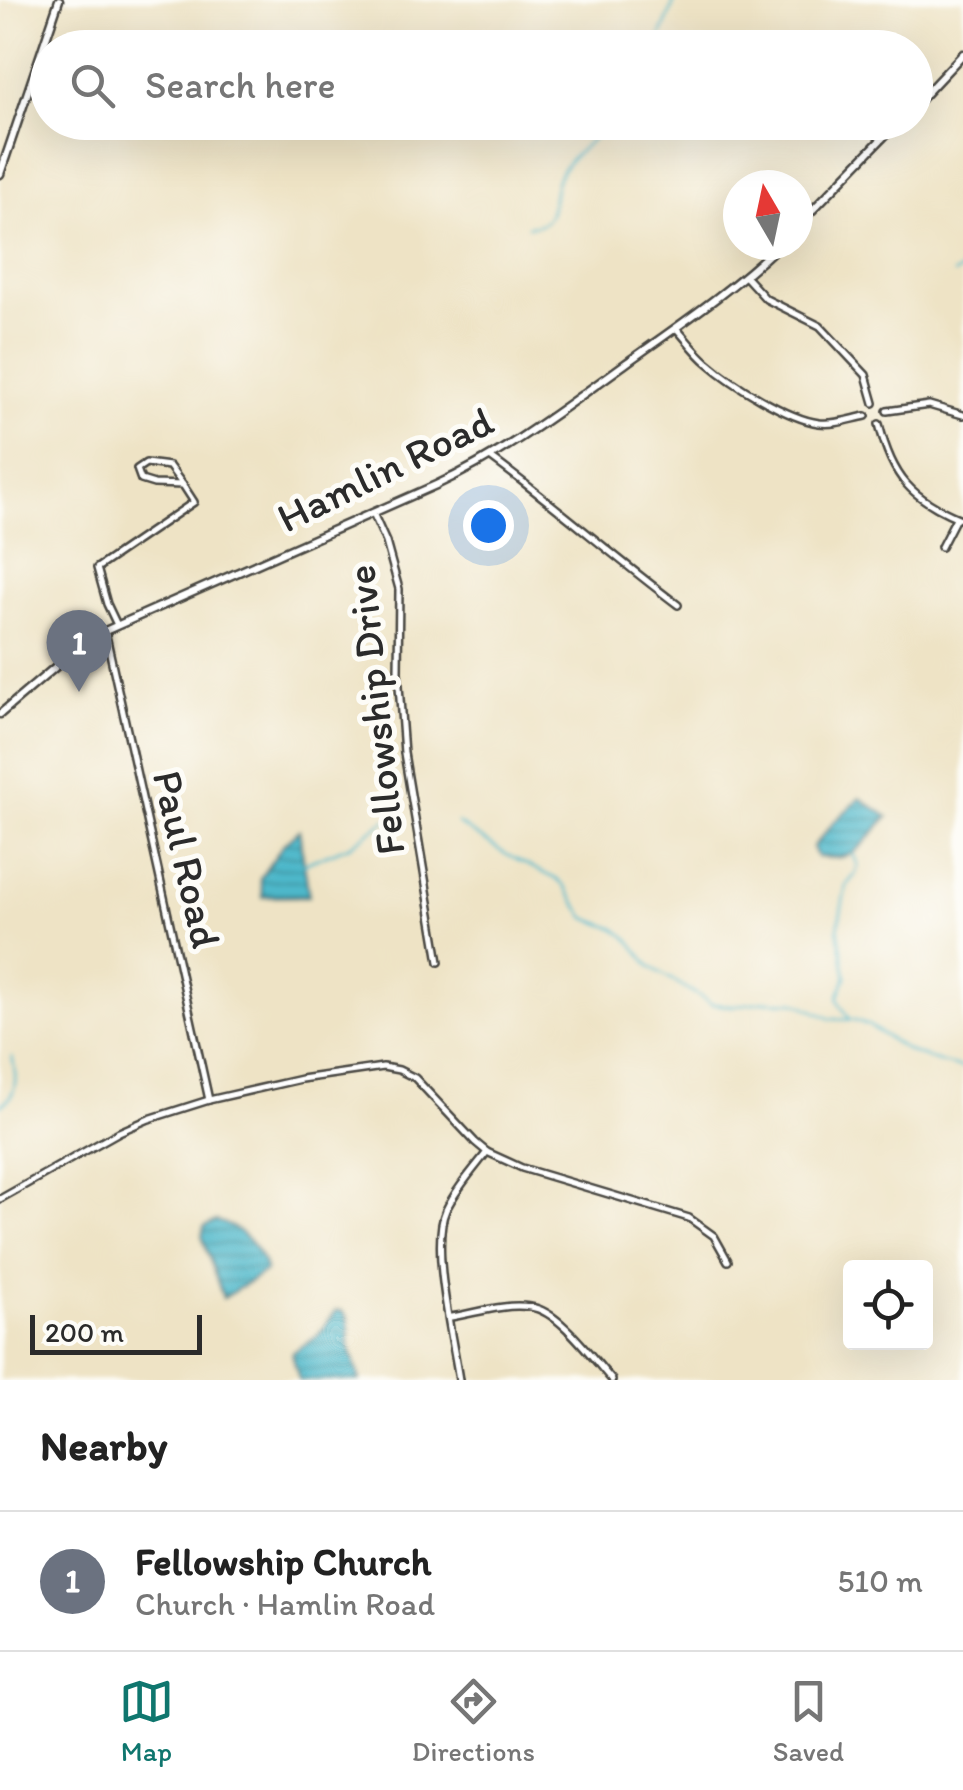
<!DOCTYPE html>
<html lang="en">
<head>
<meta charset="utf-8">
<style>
	body { margin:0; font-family:Itim,sans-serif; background:#f2f2f2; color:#222 }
	.controls { position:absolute; right:30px; bottom:30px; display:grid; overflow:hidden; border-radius:10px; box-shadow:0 10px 40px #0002 }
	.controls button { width:90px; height:90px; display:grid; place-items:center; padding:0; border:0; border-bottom:2px solid #e0e0e0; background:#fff; color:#222; font:50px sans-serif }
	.compass { position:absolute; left:723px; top:170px; width:90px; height:90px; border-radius:50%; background:#fff; box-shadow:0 10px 40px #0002; rotate:351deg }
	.scale { position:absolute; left:30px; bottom:25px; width:172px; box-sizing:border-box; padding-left:10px; border:5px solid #2b2b2b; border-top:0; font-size:28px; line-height:35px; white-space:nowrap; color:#2b2b2b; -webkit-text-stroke:8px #fdfcf7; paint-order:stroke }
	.you { position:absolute; left:488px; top:525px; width:35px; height:35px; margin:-25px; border:8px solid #fff; border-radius:50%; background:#1a73e8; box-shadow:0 0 0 15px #1a73e833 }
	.badge { display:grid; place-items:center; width:65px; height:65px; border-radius:50%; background:#0f766e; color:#fff; font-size:32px; font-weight:700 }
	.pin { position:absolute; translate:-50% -82px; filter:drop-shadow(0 2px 5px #0008) }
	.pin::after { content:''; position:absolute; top:52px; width:35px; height:30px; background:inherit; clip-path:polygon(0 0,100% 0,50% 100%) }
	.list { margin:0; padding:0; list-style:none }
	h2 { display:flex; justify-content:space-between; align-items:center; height:130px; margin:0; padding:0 40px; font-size:42px }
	h2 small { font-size:32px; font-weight:400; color:#767676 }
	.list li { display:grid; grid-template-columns:65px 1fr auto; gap:30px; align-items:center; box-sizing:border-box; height:140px; padding:0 40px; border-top:2px solid #e0e0e0 }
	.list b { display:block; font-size:38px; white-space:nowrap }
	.list p { margin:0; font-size:32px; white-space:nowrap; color:#767676 }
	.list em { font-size:32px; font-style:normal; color:#767676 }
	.icon { flex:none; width:55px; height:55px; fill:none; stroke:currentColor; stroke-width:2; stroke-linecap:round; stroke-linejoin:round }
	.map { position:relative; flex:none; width:963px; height:1380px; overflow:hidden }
	.search { position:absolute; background:#fff; box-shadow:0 10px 40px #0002; left:30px; right:30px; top:30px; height:110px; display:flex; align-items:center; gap:25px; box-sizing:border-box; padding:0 35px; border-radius:55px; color:#767676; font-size:38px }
	.sheet { height:270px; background:#fff }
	nav { display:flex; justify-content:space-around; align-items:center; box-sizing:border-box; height:140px; border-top:2px solid #e0e0e0; background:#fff; font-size:28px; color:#767676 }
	nav a { display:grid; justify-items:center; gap:5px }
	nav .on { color:#0f766e }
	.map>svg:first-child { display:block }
	.water { fill:url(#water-rules); stroke:#3c727a; stroke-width:2.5 }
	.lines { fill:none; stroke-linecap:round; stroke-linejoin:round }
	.stream { stroke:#4eb8ca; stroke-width:2.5 }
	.minor-casing { stroke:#484742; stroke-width:10 }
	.tertiary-casing { stroke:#484742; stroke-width:11 }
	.minor { stroke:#fff; stroke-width:5 }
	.tertiary { stroke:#fff; stroke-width:6 }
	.labels { text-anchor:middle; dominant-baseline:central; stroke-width:10; stroke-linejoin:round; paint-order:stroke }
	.street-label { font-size:42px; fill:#2b2b2b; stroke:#fdfcf7 }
</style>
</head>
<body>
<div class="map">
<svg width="963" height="1380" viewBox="0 0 963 1380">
	<defs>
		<pattern id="water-rules" width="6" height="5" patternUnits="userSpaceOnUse" patternTransform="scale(2.5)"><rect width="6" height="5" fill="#4eb8ca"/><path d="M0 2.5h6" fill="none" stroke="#4196a4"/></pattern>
	</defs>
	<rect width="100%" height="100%" fill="#fdfcf7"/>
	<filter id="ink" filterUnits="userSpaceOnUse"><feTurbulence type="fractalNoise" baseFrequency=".01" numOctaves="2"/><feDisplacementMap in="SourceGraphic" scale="20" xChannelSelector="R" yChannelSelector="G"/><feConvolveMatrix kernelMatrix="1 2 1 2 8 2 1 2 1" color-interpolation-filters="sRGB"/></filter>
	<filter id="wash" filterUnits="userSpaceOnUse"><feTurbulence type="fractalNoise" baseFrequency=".0048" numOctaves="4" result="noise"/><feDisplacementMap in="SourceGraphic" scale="40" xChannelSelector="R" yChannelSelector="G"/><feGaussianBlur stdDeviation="2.25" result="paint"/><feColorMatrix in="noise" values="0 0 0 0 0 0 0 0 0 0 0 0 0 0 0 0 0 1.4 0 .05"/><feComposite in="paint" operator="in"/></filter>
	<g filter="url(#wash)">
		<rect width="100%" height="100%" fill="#eee3c5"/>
		<g class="water">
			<path d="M860,798L888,817C861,843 859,863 817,857L813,847L835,821Z"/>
			<polygon points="299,830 309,896 263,897 260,878 285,842"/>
			<path d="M216,1221C240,1226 259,1247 266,1271L223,1298L202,1236L204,1227Z"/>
			<polygon points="336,1311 342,1311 347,1316 349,1323 349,1345 360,1380 299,1380 292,1353 317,1336"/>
		</g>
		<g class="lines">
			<g class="stream">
				<polyline points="656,48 675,0"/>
				<path d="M528,226C559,227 549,197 558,177C569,155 594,141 609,122"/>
				<polyline points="954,274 963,269"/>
				<polyline points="457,823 507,855 556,879 564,886 586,918 616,929 627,937 651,967 712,1004 732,1006 767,1001 796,1002 831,1019 855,1020 868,1025 908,1051 942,1063 963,1068"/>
				<polyline points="304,864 351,845 386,820"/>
				<polyline points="850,1019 840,1004 838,998 846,977 838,928 846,886 855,875 858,865 853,854"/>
				<path d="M0,1105C19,1096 17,1075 12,1057"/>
			</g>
		</g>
	</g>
	<g filter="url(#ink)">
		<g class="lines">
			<g class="minor-casing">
				<g id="minor">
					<polyline points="745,276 766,299 820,326 866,375 874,403"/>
					<path d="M676,328C687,340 696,353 708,363C732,384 788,419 819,423C835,425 851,419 866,416"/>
					<polyline points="887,411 929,405 963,415"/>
					<path d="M879,424C892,477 911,499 963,520"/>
					<path d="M490,457C554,504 614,557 678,605"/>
					<polygon points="146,463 169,466 183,485 154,484 141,480 137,469"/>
					<polyline points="373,513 386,542 399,589 398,672 404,753 439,962"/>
					<polyline points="941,547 956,518"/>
					<polyline points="117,625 107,604 97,568 194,502 183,485"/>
					<polyline points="105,631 209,1100"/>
					<polyline points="0,1199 119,1132 149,1119 209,1100 301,1079 383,1067 399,1070 415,1078 475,1142 487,1152 522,1168 689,1218 714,1236 728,1261"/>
					<path d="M451,1317C476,1313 505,1303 530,1307C559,1310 593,1359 612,1380"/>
					<path d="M459,1380C453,1339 430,1245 446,1210C456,1189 473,1170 487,1152"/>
				</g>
			</g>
			<g class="tertiary-casing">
				<g id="tertiary">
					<polyline points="916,104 963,54"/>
					<polyline points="0,174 59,0"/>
					<polyline points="798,225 898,122"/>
					<path d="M0,714L66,658L105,631L436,485C504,454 565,407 625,364C678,326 732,290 779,245"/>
				</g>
			</g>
			<use href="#minor" class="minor"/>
			<use href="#tertiary" class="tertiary"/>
		</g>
	</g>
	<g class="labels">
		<g class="street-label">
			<text transform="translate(385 469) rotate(-26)">Hamlin Road</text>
			<text transform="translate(375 710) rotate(-96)">Fellowship Drive</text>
			<text transform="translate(187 859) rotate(77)">Paul Road</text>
		</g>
	</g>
</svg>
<div class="controls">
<button><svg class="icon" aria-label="locate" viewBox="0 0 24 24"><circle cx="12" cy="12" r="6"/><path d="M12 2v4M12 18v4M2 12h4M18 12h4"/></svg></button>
</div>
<svg class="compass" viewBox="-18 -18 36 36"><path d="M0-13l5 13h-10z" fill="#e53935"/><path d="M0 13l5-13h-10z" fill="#767676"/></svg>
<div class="scale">200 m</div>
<div class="you"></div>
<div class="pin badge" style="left:79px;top:692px;background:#6b7280">1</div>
<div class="search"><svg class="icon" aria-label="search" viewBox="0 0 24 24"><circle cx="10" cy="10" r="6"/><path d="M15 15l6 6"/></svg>Search here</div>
</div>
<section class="sheet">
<h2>Nearby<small></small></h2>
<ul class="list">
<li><span class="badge" style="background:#6b7280">1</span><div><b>Fellowship Church</b><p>Church · Hamlin Road</p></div><em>510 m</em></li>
</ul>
</section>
<nav>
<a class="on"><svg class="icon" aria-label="map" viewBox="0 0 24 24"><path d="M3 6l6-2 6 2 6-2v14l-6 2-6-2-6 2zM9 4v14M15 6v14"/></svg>Map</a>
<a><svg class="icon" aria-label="directions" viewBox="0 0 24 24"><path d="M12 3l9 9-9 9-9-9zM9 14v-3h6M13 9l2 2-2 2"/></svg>Directions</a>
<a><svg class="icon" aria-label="saved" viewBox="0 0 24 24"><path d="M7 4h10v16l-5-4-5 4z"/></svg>Saved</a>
</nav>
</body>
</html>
